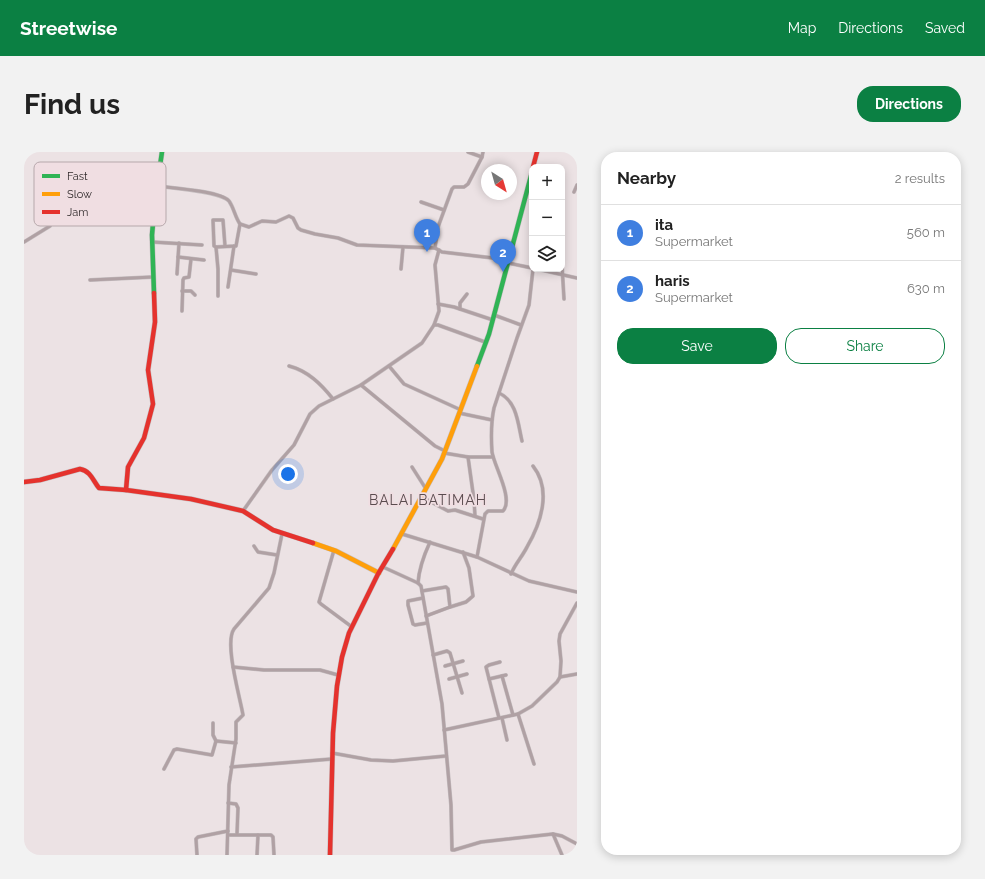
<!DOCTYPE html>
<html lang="en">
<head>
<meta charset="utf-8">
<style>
	body { margin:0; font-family:Raleway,sans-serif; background:#f2f2f2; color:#222 }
	.controls { position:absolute; right:12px; top:12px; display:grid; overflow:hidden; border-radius:8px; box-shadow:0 2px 10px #0003 }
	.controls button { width:36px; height:36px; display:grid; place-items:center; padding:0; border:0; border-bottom:1px solid #e0e0e0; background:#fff; color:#222; font:20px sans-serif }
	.compass { position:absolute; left:457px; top:12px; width:36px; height:36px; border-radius:50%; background:#fff; box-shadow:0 2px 10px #0003; rotate:143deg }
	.you { position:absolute; left:264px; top:322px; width:14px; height:14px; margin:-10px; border:3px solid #fff; border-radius:50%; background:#1a73e8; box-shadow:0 0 0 6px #1a73e833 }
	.badge { display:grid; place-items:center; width:26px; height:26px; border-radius:50%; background:#0b8043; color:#fff; font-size:13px; font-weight:700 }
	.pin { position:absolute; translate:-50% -33px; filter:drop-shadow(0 1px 2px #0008) }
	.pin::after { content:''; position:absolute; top:21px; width:14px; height:12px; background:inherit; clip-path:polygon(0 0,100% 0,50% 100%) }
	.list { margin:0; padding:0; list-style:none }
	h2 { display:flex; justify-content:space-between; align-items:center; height:52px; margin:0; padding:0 16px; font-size:17px }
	h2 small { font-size:13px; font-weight:400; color:#767676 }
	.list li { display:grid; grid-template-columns:26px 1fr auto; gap:12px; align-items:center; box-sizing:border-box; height:56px; padding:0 16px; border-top:1px solid #e0e0e0 }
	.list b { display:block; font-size:15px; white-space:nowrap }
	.list p { margin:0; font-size:13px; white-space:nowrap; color:#767676 }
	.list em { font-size:13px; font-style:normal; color:#767676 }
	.actions { display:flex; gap:8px; padding:12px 16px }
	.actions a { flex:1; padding:9px 0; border:1px solid #0b8043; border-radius:16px; text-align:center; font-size:14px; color:#0b8043 }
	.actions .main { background:#0b8043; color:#fff }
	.icon { flex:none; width:22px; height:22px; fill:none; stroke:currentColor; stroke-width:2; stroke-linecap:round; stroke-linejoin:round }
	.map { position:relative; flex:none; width:553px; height:703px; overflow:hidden; border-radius:16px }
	header { display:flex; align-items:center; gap:24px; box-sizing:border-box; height:56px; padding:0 20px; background:#0b8043; color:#fff }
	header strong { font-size:19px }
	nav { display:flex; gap:22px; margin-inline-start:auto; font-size:14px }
	.intro { display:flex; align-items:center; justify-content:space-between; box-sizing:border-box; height:96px; padding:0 24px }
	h1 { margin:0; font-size:28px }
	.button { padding:10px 18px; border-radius:16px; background:#0b8043; color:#fff; font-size:14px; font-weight:700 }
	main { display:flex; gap:24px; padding:0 24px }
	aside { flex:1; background:#fff; border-radius:16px; box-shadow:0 2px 10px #0003 }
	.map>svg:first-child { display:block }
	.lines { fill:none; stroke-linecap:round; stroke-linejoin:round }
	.street-casing { stroke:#c5bec0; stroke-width:4 }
	.fast-casing { stroke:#c5bec0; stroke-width:5.5 }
	.slow-casing { stroke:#c5bec0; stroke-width:5.5 }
	.jam-casing { stroke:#c5bec0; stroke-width:5.5 }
	.street { stroke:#b0a1a4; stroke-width:3 }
	.fast { stroke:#30b455; stroke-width:4.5 }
	.slow { stroke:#ff9f0a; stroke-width:4.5 }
	.jam { stroke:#e5322d; stroke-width:4.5 }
	.labels { text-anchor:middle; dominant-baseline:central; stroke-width:3.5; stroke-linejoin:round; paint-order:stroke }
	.quarter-label { font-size:14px; letter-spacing:1px; fill:#5a4c4f; stroke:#f0dee2 }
	.key { fill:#f0dee2; stroke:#b6a8ab; stroke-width:1 }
	.key-label { font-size:11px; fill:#2f292a }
</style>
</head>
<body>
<header>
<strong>Streetwise</strong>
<nav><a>Map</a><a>Directions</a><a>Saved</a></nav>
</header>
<div class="intro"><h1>Find us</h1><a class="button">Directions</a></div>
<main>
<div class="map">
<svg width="553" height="703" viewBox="0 0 553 703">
	<rect width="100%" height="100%" fill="#ece2e4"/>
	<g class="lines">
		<g class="street-casing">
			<g id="street">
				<polyline points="444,0 458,5"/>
				<path d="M133,34C148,36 196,39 205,49C210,56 211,65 216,72L225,75L238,69L252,70L265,64L269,66L274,76L277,78L291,82L314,86L333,93L411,96L418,100L469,106L483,114"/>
				<polyline points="550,40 553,33"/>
				<polyline points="49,50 50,33 54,24"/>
				<polyline points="397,50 420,58"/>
				<polyline points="0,90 26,74 26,66 30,54 44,49 93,57 97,55 103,46 131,48"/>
				<polyline points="128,90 178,93"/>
				<polyline points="192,95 212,94 216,72"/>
				<polyline points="411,96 414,75 428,37 430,35 440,35 444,32 458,5 459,0"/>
				<polyline points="154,105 180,108"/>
				<polyline points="484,111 508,116"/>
				<polyline points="538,113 540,147"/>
				<polyline points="377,117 379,95"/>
				<polyline points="513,117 553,126"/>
				<polyline points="207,118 232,122"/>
				<polyline points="153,122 155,91"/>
				<polyline points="66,128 129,125"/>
				<polyline points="204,135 210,94"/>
				<polyline points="158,139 167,139 171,143"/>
				<polyline points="194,144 194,117 192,95 190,94 189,68 199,68 201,94"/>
				<polyline points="414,152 430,155 469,168"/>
				<polyline points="436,157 436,151 443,142"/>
				<polyline points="158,159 159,128 160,126 165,125 167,107"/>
				<polyline points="470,163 497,173"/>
				<polyline points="410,173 415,159 411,113 415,98"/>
				<path d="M265,214C284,219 297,232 309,247"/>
				<polyline points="365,214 380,232 437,258"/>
				<polyline points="337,233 411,294 421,299"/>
				<path d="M475,241C493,249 494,272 498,289"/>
				<polyline points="435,261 468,268"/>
				<polyline points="420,301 444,305 469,305"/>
				<polyline points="444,305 450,348 451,364"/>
				<polyline points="388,315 402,337"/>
				<polyline points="398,345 424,359 431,358 459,367"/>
				<polyline points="219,359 248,318 270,293 286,262 295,254 337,233 398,191 410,173 414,173 461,190"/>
				<polyline points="378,382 453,405 505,429 553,440"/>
				<polyline points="230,394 234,400 253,403"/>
				<polyline points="310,398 295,450 297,452 328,475"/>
				<path d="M453,405L461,362L464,359H479C490,347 470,314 468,300C467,285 467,270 470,256L493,186L505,153L509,117"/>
				<polyline points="359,415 394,431 397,434 418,552 427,653 428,698 430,698 457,690 529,682 538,684 553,692"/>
				<path d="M487,422C491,412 498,405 503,395C517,371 528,338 509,314"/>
				<path d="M394,431C395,416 400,403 406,390"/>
				<polyline points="398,439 422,435 424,437 426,455 402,464"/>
				<polyline points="399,446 384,449 384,453 389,472 391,473 403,471"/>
				<polyline points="426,455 442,450 449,444 445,416 439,400"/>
				<polyline points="409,503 423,499 426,501 438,541"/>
				<polyline points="421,514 439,509"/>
				<polyline points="209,515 240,518 296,518 314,523"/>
				<polyline points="478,524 489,563"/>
				<polyline points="536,525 553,522"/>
				<polyline points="425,527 443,522"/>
				<polyline points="465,527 482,523"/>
				<polyline points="494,562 510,612"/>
				<polyline points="475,566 462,515 465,513 476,510"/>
				<polyline points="478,566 483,588"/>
				<polyline points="189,571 189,583 192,589"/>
				<polyline points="420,578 494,562 508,554 533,530 536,525 537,509 535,489 536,482 553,451"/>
				<polyline points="308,601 347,608 369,609 422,604"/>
				<polyline points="207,615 308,607"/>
				<polyline points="140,617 150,598 153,597 188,603 192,589 212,591"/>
				<polyline points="204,651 212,652 214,656 213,682"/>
				<polyline points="529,682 538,703"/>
				<polyline points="204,683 247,683 249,685 250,703"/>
				<polyline points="173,703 172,687 174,685 204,679"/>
				<path d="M203,703L205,633L212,587V570L219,563C216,545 200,491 210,477L245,436L250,421L258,382"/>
				<polyline points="233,703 234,683"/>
			</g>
		</g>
		<g class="fast-casing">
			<g id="fast">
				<polyline points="130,141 128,83 131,48 138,0"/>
				<polyline points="453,214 465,182 508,20"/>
			</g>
		</g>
		<g class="slow-casing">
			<g id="slow">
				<polyline points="289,391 312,399 355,421"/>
				<polyline points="369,397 418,307 453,214"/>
			</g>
		</g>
		<g class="jam-casing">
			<g id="jam">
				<polyline points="509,15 513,0"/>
				<path d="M0,330L16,328L56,317C67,319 69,329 75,336L102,338L167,347L219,359L249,378L289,391"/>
				<polyline points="102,338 104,315 120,286 129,252 124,218 131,170 130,141"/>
				<polyline points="306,703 309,581 313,534 318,505 325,481 354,422 369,397"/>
			</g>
		</g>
		<use href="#street" class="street"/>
		<use href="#fast" class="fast"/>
		<use href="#slow" class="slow"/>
		<use href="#jam" class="jam"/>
	</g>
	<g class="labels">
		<g class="quarter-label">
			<text x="404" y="348">BALAI BATIMAH</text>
		</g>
	</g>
	<rect x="10" y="10" width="132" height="64" rx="6" class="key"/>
	<rect x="18" y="22" width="18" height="4" fill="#30b455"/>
	<rect x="18" y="40" width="18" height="4" fill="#ff9f0a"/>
	<rect x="18" y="58" width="18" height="4" fill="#e5322d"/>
	<g class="key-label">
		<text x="43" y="28">Fast</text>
		<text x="43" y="46">Slow</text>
		<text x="43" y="64">Jam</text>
	</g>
</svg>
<div class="controls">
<button>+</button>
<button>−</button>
<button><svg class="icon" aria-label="layers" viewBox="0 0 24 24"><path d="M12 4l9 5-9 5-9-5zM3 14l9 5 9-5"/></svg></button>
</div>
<svg class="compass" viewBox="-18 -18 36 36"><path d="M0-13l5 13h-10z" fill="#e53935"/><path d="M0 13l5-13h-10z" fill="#767676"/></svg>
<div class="you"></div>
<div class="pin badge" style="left:403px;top:100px;background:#3f7fe0">1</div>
<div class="pin badge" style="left:479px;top:120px;background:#3f7fe0">2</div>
</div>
<aside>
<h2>Nearby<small>2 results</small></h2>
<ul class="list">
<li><span class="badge" style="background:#3f7fe0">1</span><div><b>ita</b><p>Supermarket</p></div><em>560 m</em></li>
<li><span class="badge" style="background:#3f7fe0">2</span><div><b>haris</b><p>Supermarket</p></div><em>630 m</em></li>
</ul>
<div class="actions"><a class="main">Save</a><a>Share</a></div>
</aside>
</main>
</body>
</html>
